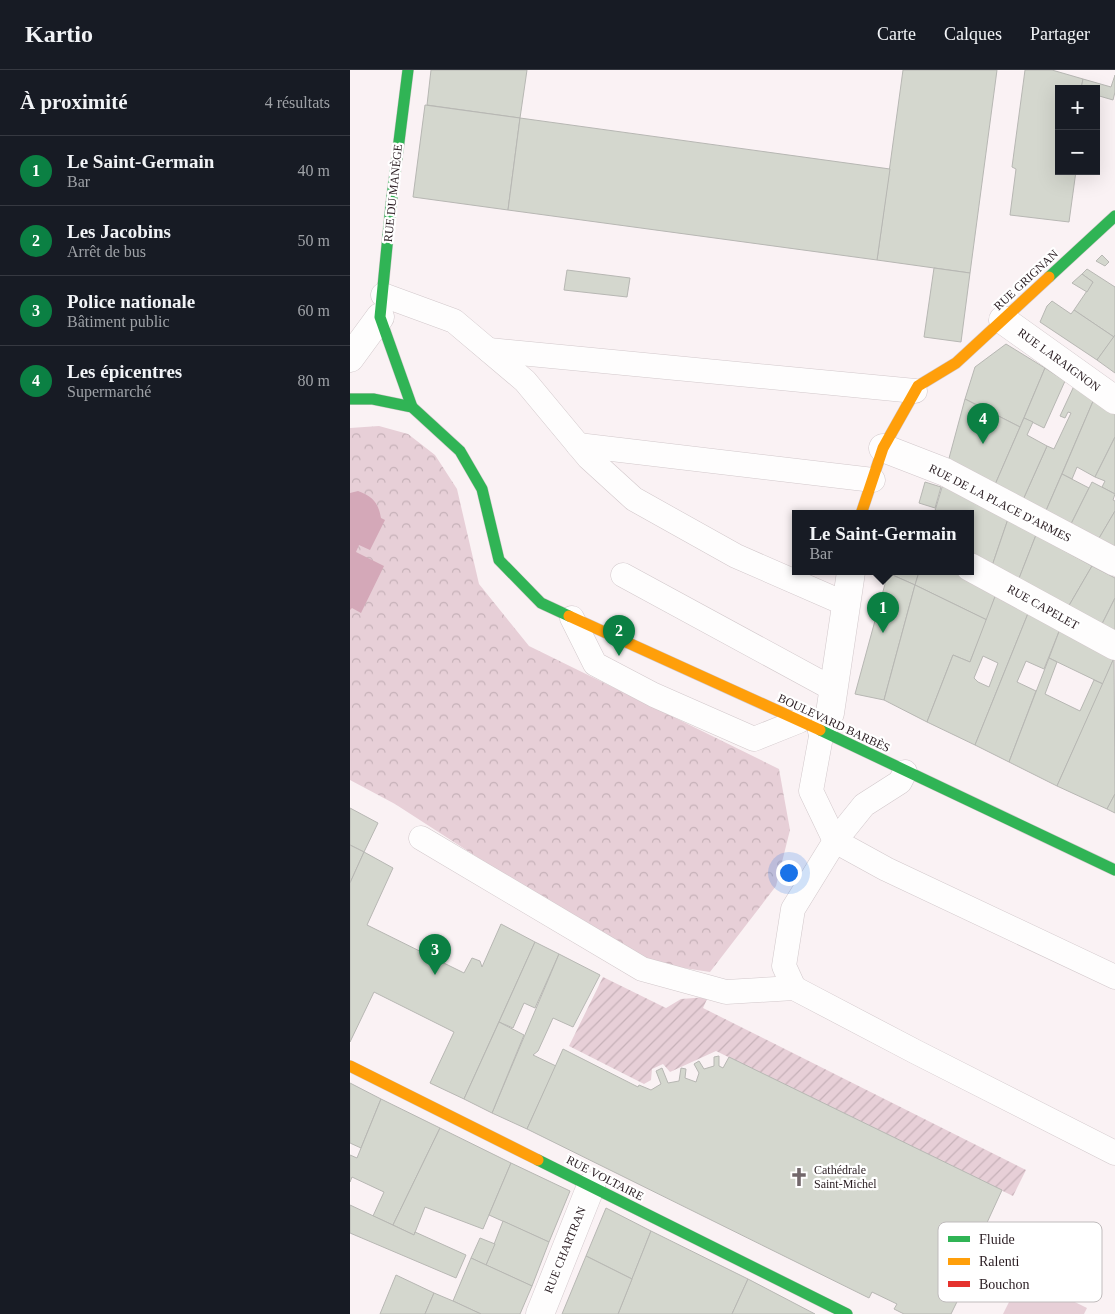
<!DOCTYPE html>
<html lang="fr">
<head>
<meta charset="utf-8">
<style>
	body { margin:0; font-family:Georgia,serif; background:#20242c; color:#f1f3f6 }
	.controls { position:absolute; right:15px; top:15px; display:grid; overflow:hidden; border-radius:0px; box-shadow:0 5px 20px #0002 }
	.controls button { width:45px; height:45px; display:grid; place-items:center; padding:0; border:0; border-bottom:1px solid #363941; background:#171b24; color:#f1f3f6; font:25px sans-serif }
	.you { position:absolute; left:438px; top:802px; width:18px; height:18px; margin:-12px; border:4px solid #fff; border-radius:50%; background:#1a73e8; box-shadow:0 0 0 8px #1a73e833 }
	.badge { display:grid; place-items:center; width:32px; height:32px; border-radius:50%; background:#0b8043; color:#fff; font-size:16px; font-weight:700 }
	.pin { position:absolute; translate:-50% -41px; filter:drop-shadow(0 1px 2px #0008) }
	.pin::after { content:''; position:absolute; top:26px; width:18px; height:15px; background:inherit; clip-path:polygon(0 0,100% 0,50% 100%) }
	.popup { position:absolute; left:442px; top:440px; width:182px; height:65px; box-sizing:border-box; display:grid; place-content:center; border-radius:0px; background:#171b24; filter:drop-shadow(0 1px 4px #0005); font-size:16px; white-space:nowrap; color:#9ea1a6 }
	.popup b { font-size:19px; color:#f1f3f6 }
	.popup::after { content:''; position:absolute; left:50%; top:100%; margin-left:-10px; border:10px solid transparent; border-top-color:#171b24 }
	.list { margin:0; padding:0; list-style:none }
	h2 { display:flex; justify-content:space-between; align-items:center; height:65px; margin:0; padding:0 20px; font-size:21px }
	h2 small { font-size:16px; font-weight:400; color:#9ea1a6 }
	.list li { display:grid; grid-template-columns:32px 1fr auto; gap:15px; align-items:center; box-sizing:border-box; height:70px; padding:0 20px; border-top:1px solid #363941 }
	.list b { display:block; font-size:19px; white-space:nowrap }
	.list p { margin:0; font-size:16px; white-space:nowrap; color:#9ea1a6 }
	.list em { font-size:16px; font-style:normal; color:#9ea1a6 }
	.map { position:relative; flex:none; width:765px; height:1244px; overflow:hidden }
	header { display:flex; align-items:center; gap:30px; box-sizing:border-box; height:70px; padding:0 25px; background:#171b24; border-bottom:1px solid #363941 }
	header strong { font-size:24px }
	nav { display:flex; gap:28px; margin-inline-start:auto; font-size:18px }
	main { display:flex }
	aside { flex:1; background:#171b24 }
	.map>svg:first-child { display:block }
	.grass { fill:#e7cfd7 }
	.park { fill:url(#park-crowns) }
	.garden { fill:url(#garden-furrows) }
	.water { fill:#d4a8b8 }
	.building { fill:#d4d7ce; stroke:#b7b7b3; fill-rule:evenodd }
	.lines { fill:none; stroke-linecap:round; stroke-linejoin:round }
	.lane-casing { stroke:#d2c8cb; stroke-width:25 }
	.street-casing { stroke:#d2c8cb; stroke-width:29 }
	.fast-casing { stroke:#d2c8cb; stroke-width:12 }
	.slow-casing { stroke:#d2c8cb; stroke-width:12 }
	.lane { stroke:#fefdfd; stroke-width:24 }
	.street { stroke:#fefdfd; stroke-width:28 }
	.fast { stroke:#30b455; stroke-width:11 }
	.slow { stroke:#ff9f0a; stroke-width:11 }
	.labels { text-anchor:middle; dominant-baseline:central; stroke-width:4.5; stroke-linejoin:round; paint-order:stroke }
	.street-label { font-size:12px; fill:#291c21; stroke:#fff }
	.poi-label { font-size:12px; fill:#291c21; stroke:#fff; text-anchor:start }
	.key { fill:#fff; stroke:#bfbbbc; stroke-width:1 }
	.key-label { font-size:14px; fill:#291c21 }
</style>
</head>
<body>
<header>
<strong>Kartio</strong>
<nav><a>Carte</a><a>Calques</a><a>Partager</a></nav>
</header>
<main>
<aside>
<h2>À proximité<small>4 résultats</small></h2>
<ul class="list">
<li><span class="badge">1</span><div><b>Le Saint-Germain</b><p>Bar</p></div><em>40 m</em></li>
<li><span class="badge">2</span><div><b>Les Jacobins</b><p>Arrêt de bus</p></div><em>50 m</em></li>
<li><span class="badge">3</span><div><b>Police nationale</b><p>Bâtiment public</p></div><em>60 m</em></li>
<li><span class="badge">4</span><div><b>Les épicentres</b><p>Supermarché</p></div><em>80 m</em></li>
</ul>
</aside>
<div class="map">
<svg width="765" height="1244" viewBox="0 0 765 1244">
	<defs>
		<pattern id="park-crowns" width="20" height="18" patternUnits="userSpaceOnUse" patternTransform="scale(1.25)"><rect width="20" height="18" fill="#e7cfd7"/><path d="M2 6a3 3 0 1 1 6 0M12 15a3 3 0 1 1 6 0" fill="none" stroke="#c6b1b8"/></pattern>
		<pattern id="garden-furrows" width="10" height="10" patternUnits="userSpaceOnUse" patternTransform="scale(1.25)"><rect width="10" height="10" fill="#e7cfd7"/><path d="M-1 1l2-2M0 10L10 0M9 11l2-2" fill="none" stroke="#c6b1b8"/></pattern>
	</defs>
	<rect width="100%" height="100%" fill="#faf2f4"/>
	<polygon class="grass" points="672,1206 737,1238 734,1244 653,1244"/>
	<polygon class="park" points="29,356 58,364 85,385 107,419 129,514 179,576 429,699 440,760 426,816 360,902 288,891 45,734 0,710 0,358"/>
	<polygon class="garden" points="253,907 316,938 331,929 358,927 353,938 676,1100 663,1126 366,981 320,1002 313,994 302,999 301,1010 294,1014 219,976"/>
	<path class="water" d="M8,421C23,427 28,432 31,448L35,450L20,480L9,475L6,482L34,496L11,543L2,538L0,540V423Z"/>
	<g class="building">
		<polygon points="81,0 177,0 170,48 77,35"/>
		<polygon points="553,0 647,0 620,203 527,190"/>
		<polygon points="675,0 702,0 733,9 731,19 709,19 709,101 726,101 719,152 660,145 666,99 662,97"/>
		<polygon points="765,5 765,22 763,30 746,25 746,19 731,19 733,9 761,17"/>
		<polygon points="75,35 170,48 158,140 63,127"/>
		<polygon points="170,48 540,99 527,190 158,140"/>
		<polygon points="752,185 759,192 755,196 746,191"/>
		<polygon points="584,198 620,203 611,272 574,267"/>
		<polygon points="737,199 765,217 765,265 764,267 724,240 743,212 732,204"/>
		<polygon points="217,200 280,208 277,227 214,220"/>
		<polygon points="732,204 743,212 737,222 722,213"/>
		<polygon points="702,231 721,244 724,240 764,267 747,290 690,252 697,236"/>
		<polygon points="765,265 765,303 747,290"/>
		<polygon points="656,274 695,298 670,357 615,329 625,297"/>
		<polygon points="695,298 715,311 694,358 674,348"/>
		<polygon points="724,316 744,329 695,443 672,432 697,376 704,379 721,343 718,342 715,348 710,346"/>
		<polygon points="615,329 670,357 644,417 598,392"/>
		<polygon points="744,329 765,341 765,367 745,407 727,397 722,409 712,404"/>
		<polygon points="674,348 683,352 677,365 697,376 672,432 644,417"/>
		<polygon points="765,367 765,424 752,417 755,411 745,407"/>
		<polygon points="712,404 739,418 720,456 695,443"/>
		<polygon points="575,412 591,417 585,438 569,433"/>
		<polygon points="742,412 765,424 763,430 765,431 765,441 748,470 720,456"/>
		<polygon points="593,414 658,449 642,496 620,485 620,444 584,444"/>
		<polygon points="765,441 765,479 748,470"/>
		<polygon points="658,449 686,465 668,511 642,496"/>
		<polygon points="686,465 742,496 717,539 668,511"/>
		<polygon points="742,496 765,508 765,528 750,558 717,539"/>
		<polygon points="536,502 569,502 565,515"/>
		<polygon points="569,502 606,502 646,524 637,550 565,515"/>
		<polygon points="538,503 565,515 534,630 505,624"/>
		<polygon points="565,515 637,550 620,592 603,585 577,652 534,630"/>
		<path d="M646,524L679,541L625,675L577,652L603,585L620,592ZM633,586L648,593L639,617L628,612L624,608Z"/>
		<polygon points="765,528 765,566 750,558"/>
		<polygon points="679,541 710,559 694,599 676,591 667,612 686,621 659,692 625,675"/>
		<polygon points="710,559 764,588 753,614 699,588"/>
		<polygon points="699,588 707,592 695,624 730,641 744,610 753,614 707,716 659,692"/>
		<polygon points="764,588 765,724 757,739 707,716"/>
		<polygon points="765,724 765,743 757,739"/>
		<polygon points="0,738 28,753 14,782 0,775"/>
		<polygon points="0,775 14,782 0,813"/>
		<polygon points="14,782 43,798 17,855 114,903 122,888 130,891 132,897 151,854 185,872 114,1029 80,1013 104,962 24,922 0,972 0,813"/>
		<polygon points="185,872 209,884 185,938 174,933 163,958 149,952"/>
		<polygon points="209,884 250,905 223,957 203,948 188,981 183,985 206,996 177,1059 142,1043"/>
		<polygon points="149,952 174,965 142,1043 114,1029"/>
		<polygon points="213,979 288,1017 289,1015 301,1020 311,1014 306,1001 312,998 318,1013 329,1011 331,998 336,999 335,1008 346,1012 349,1003 344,994 349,991 354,999 364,996 364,987 369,986 369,996 373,998 379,987 652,1120 618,1194 624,1197 601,1244 554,1244 544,1239 547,1234 522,1222 519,1228 177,1059"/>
		<polygon points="0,1013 31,1029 11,1078 0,1073"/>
		<polygon points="31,1029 90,1058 43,1155 23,1146 34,1122 2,1107 0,1112 0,1085 7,1088"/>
		<polygon points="90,1058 161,1093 133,1159 75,1137 64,1165 43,1155"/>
		<polygon points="161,1093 220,1121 199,1172 139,1145"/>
		<polygon points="0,1135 64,1165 65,1162 116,1185 106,1208 0,1163"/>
		<polygon points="256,1138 301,1161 282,1209 236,1186"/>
		<polygon points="153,1151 199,1172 182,1216 136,1195"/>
		<polygon points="301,1161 398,1209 382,1244 268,1244"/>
		<polygon points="130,1168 145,1174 136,1195 121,1188"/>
		<polygon points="236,1186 282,1209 268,1244 212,1244"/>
		<polygon points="121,1188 182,1216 170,1244 131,1244 103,1231"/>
		<polygon points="46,1205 84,1223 75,1244 30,1244"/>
		<polygon points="398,1209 465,1244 382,1244"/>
		<polygon points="84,1223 103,1231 131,1244 75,1244"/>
	</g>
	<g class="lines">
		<g class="lane-casing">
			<g id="lane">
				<polyline points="33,225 104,251 175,311 239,388 284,429 386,486 496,534"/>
				<polyline points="139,280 565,321"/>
				<polyline points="228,375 523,410"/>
				<polyline points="273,505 483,619"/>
				<polyline points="222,548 245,594 304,625 404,669 449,651"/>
				<polyline points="472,661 461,721 485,771 536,799 765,907"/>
				<polyline points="71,768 292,899 376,922 444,918 566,982 765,1083"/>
				<polyline points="444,918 434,896 443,839 485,771 514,735 550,712 555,702"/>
			</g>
		</g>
		<g class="street-casing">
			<g id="street">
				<polyline points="653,250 765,330"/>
				<polyline points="0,288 30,247"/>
				<polyline points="533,378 595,402 765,492"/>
				<polyline points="620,497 765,576"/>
				<polyline points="472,661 480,643 501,502"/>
				<polyline points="190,1244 241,1116"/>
			</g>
		</g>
		<g class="fast-casing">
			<g id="fast">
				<polyline points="58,0 41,135 30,247 62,337"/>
				<polyline points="699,207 765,146"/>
				<polyline points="0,329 23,329 62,337 110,381 132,419 149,490 191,533 219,546"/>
				<polyline points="470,660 765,800"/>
				<polyline points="188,1090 497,1244"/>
			</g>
		</g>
		<g class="slow-casing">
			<g id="slow">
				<polyline points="511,444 533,378 568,316 606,293 699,207"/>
				<polyline points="219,546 470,660"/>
				<polyline points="0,996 188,1090"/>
			</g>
		</g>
		<use href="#lane" class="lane"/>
		<use href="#street" class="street"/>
		<use href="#fast" class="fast"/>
		<use href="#slow" class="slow"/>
	</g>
	<defs>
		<g id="church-bare" transform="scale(1.5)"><path d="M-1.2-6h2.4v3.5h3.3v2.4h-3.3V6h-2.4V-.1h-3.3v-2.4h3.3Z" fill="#72676b" stroke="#fff" stroke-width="2.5" paint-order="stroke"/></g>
	</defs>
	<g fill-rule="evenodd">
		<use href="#church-bare" x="449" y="1107"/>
	</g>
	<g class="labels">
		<g class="street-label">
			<text transform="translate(43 123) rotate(-84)">RUE DU MANÈGE</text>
			<text transform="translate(676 210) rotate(-43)">RUE GRIGNAN</text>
			<text transform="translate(709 290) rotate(36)">RUE LARAIGNON</text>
			<text transform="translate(650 433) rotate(27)">RUE DE LA PLACE D'ARMES</text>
			<text transform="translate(693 537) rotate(29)">RUE CAPELET</text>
			<text transform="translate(484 653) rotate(25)">BOULEVARD BARBÈS</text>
			<text transform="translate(255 1108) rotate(27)">RUE VOLTAIRE</text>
			<text transform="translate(215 1180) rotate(-68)">RUE CHARTRAN</text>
		</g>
		<g class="poi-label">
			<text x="464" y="1100">Cathédrale<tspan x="464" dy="14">Saint-Michel</tspan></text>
		</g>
	</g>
	<rect x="588" y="1152" width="164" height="80" rx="8" class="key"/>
	<rect x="598" y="1166" width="22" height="6" fill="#30b455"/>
	<rect x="598" y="1188" width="22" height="7" fill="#ff9f0a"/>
	<rect x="598" y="1211" width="22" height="6" fill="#e5322d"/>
	<g class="key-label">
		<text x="629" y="1174">Fluide</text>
		<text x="629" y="1196">Ralenti</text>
		<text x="629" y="1219">Bouchon</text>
	</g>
</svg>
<div class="controls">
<button>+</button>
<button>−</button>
</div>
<div class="you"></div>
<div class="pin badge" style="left:533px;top:563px">1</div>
<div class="popup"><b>Le Saint-Germain</b>Bar</div>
<div class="pin badge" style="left:269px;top:586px">2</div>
<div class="pin badge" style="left:85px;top:905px">3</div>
<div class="pin badge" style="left:633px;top:374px">4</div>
</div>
</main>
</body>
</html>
